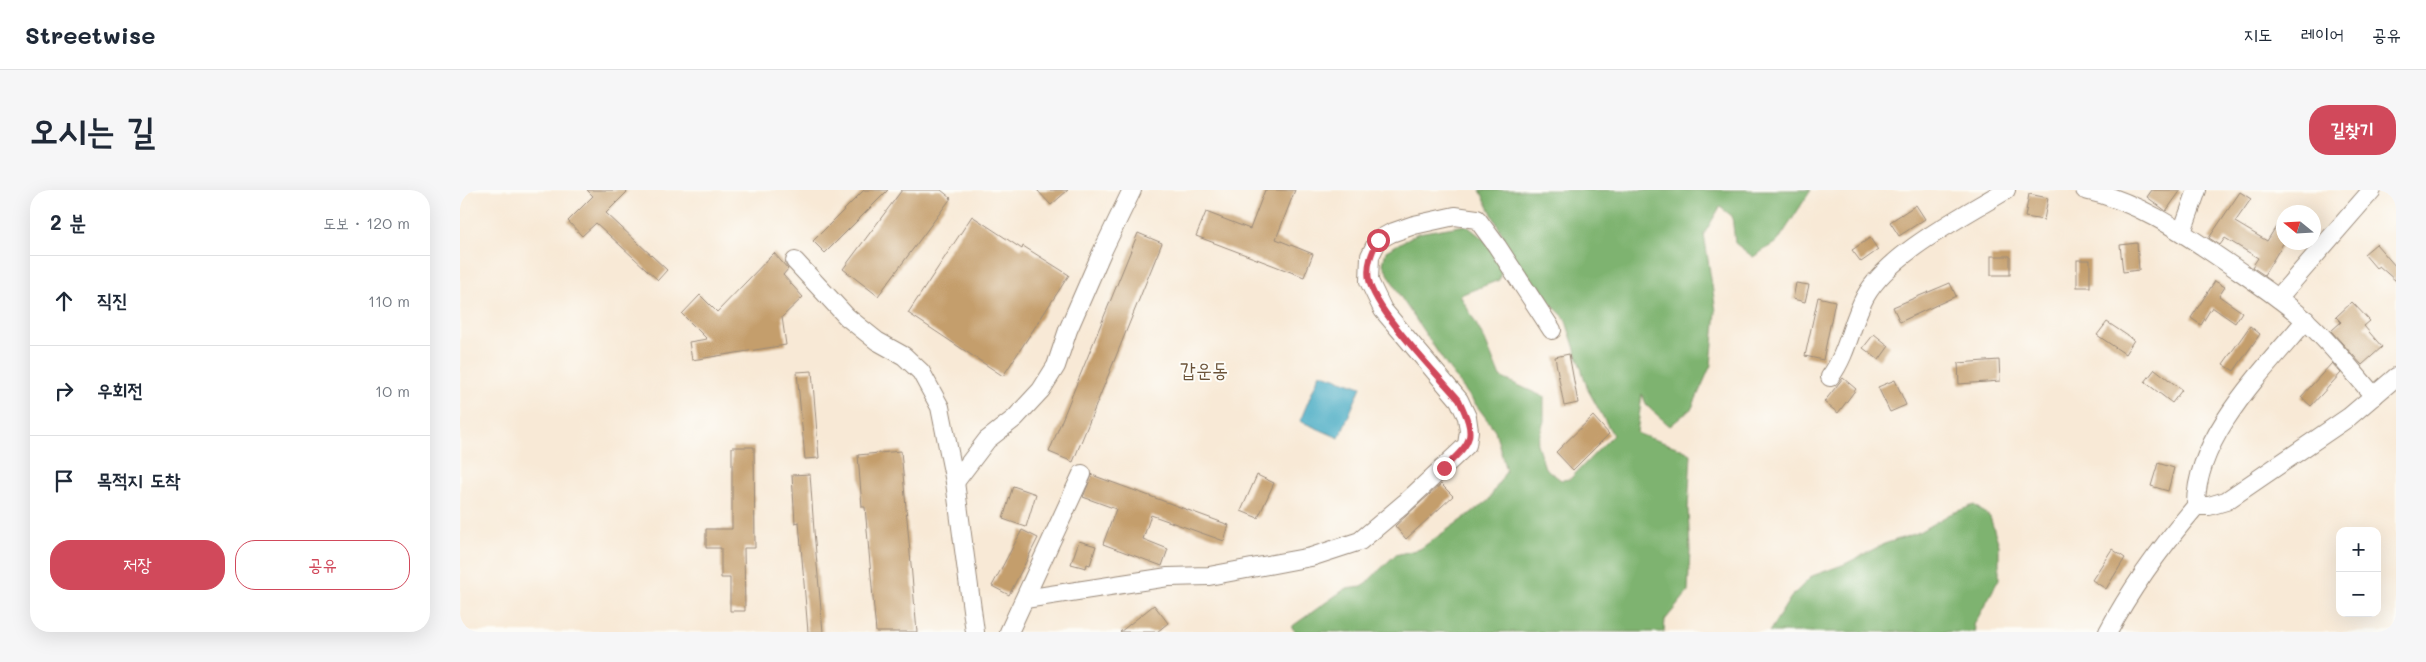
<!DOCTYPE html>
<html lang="ko">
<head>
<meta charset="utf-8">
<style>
	body { margin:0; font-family:Mali,"Poor Story",sans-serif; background:#f6f6f7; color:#1f2937 }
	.controls { position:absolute; right:15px; bottom:15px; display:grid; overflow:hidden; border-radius:10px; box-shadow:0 5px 20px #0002 }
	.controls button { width:45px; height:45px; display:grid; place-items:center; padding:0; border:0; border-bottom:1px solid #e0e1e3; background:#fff; color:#1f2937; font:25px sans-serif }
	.compass { position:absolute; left:1816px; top:15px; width:45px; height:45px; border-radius:50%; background:#fff; box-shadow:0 5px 20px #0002; rotate:288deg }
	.stop { position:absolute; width:15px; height:15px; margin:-11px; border:4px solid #d1495b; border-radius:50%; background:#fff }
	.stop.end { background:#d1495b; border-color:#fff; box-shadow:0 1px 5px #0008 }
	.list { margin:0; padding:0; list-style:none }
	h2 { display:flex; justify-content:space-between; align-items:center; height:65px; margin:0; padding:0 20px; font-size:21px }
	h2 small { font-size:16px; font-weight:400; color:#747a83 }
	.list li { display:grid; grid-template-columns:32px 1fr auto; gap:15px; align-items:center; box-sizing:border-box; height:90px; padding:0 20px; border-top:1px solid #e0e1e3 }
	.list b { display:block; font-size:19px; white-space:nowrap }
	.list em { font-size:16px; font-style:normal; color:#747a83 }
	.actions { display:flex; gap:10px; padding:15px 20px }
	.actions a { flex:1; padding:11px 0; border:1px solid #d1495b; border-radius:20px; text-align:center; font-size:18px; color:#d1495b }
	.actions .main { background:#d1495b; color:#fff }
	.icon { flex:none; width:28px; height:28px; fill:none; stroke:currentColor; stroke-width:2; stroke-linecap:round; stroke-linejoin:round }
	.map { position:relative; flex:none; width:1936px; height:442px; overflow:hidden; border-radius:20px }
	header { display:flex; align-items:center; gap:30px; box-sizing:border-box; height:70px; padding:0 25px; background:#fff; border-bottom:1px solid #e0e1e3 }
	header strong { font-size:24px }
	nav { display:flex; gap:28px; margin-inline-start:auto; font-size:18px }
	.intro { display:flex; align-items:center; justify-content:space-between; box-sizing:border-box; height:120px; padding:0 30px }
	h1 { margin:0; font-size:35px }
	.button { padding:12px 22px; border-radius:20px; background:#d1495b; color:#fff; font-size:18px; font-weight:700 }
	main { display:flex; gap:30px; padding:0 30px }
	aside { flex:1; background:#fff; border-radius:20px; box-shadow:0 5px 20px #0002 }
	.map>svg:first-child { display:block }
	.forest { fill:#7eb36f; stroke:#5c6e46 }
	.water { fill:#42a9c2; stroke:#3e6a70 }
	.building { fill:#c49e6c }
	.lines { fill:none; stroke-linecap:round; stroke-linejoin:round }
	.street-casing { stroke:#9a8a7a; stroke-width:20 }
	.street { stroke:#fff; stroke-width:18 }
	.route { stroke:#d1495b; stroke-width:6 }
	.labels { text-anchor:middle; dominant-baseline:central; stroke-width:4; stroke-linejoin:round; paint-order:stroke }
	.quarter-label { font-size:20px; fill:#6b5339; stroke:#fdfcf7 }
</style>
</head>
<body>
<header>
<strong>Streetwise</strong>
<nav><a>지도</a><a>레이어</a><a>공유</a></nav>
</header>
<div class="intro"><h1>오시는 길</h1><a class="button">길찾기</a></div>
<main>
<aside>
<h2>2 분<small>도보 · 120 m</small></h2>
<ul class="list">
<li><svg class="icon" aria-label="ahead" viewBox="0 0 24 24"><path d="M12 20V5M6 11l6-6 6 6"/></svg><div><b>직진</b></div><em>110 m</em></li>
<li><svg class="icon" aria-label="right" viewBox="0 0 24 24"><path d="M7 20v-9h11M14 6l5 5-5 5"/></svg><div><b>우회전</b></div><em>10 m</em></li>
<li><svg class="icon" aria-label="arrive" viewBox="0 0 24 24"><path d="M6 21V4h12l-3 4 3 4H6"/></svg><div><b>목적지 도착</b></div></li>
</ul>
<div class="actions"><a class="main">저장</a><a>공유</a></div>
</aside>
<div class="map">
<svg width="1936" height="442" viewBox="0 0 1936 442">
	<rect width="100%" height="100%" fill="#fdfcf7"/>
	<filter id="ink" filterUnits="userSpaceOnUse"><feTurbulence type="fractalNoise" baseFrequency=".02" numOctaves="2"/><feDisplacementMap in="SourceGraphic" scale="10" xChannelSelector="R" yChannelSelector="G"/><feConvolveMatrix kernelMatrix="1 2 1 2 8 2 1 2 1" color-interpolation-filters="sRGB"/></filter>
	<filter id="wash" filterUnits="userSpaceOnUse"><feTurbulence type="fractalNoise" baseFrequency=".0096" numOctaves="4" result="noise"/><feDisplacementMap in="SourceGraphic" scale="20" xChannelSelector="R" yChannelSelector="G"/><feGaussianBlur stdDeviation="1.12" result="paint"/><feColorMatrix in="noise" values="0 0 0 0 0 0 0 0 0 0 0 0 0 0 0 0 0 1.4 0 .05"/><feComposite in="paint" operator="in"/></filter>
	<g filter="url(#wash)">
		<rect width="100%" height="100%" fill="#f8e9d6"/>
		<g class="forest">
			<path d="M1020,0H1351L1318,51L1293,67L1275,53L1272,26L1260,17L1244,44L1256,121L1251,175L1232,218L1210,236L1187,216L1182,204L1177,243C1195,251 1214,254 1231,264L1228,319L1230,360L1228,402L1205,430L1204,442H836L831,437L885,399L902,397L935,365L960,359L1028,311L1046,281L1035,240L989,179L940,106L923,74L926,61L958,43L1006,35L1026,51L1043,74L1039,90L1000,105L1025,150L1040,187L1084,207V231L1077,254L1085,278L1101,290L1110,289L1153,245L1128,200L1105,128L1076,99L1051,62Z"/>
			<polygon points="1514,315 1530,327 1539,355 1539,389 1514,435 1516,442 1309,442 1331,407 1352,386 1385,374 1424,354 1457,343 1490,324"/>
		</g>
		<polygon class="water" points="860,183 901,197 879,248 840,231"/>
		<g id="blocks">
			<g class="building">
				<polygon points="127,0 169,0 146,23 207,80 198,90 136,33 122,46 108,31 133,6"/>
				<polygon points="404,0 428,0 365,63 353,51"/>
				<polygon points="442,0 481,0 491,8 418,106 383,79"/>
				<polygon points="577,0 608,0 591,15"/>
				<polygon points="805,0 835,0 816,49 853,64 844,87 736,46 746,22 790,39"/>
				<polygon points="1692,0 1721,0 1706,21 1687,7"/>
				<polygon points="1780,2 1791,9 1775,32 1807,51 1824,24 1824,52 1804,85 1792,77 1798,68 1765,48 1760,55 1749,48"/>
				<polygon points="1569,4 1588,8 1584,30 1565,27"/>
				<polygon points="1456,15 1465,29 1439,46 1430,32"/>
				<polygon points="512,26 562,59 563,56 609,85 543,186 448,123"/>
				<polygon points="678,43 702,53 613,272 589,262"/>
				<polygon points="1410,48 1418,60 1401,72 1392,60"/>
				<polygon points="1677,53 1679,80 1663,82 1660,55"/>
				<polygon points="1916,54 1936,77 1936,91 1919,76 1916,78 1904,64"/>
				<polygon points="314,63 328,79 323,85 343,107 322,127 326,155 232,170 229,152 247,149 222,124 240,105 257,122"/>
				<rect x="1531" y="66" width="19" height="19"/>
				<rect x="1617" y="70" width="13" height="27"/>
				<polygon points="1755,91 1765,97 1759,106 1782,122 1775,133 1752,117 1741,135 1731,128"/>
				<polygon points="1336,93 1349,95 1345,112 1333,109"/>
				<polygon points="1490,93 1496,106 1440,132 1433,117"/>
				<polygon points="1358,107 1375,111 1363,170 1345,166"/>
				<polygon points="1892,112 1910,131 1904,136 1922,157 1902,175 1871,141 1881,132 1876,127"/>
				<polygon points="1647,132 1674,150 1665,164 1637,145"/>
				<polygon points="1790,136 1800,144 1774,181 1763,174"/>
				<polygon points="1414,144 1429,156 1419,170 1403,158"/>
				<polygon points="1109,164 1118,213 1104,216 1095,167"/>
				<polygon points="1539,170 1540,191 1499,194 1498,173"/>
				<polygon points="1872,173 1881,183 1851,216 1841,207"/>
				<polygon points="1695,179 1722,200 1712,213 1685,192"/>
				<polygon points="352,181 359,268 345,269 337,182"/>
				<polygon points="1383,188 1396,199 1378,223 1364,212"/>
				<polygon points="1435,190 1446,215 1430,222 1418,197"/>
				<polygon points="1133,226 1149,244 1113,280 1096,262"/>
				<polygon points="272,257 294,257 295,358 284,358 285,421 270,421 270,388 261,388 261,358 246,358 246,339 272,339"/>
				<polygon points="441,261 457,442 416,442 405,317 402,317 398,265"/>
				<polygon points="1698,273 1714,278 1708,301 1691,296"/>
				<polygon points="350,284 354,341 363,442 348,442 339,332 335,333 332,285"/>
				<polygon points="632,285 769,335 764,351 691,325 683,349 708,359 702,376 643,354 656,319 623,307"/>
				<polygon points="797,285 814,293 798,328 781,321"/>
				<polygon points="981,294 993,306 946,349 935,336"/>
				<polygon points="553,296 576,304 566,337 543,329"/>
				<polygon points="562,340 578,348 549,405 532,396"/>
				<polygon points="619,351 636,356 630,375 627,374 626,378 611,374"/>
				<polygon points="1652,359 1665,368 1646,399 1632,390"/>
				<polygon points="694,415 708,433 697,442 660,442"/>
			</g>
		</g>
	</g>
	<g filter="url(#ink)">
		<use href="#blocks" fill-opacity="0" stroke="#9a8a7a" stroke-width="1"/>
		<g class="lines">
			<g class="street-casing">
				<g id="street">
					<path d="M1625,0C1681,12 1726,45 1772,76C1797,93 1823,110 1845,130C1870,152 1892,181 1914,206"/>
					<polyline points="1722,42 1737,0"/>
					<polyline points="335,71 387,127 417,151 444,166 461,182 480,217 495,292 515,442"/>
					<polyline points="1818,108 1912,0"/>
					<path d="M1846,130C1804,180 1735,247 1736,316H1749L1766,311L1889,227L1936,187"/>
					<path d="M1370,187C1388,163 1391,133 1405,107C1429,63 1504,26 1546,0"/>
					<polyline points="495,292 527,250 555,228 581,200 596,176 608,140 642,62 672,0"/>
					<polyline points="565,409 708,387 749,386 851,367 900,351 945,313 1007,255 1009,241 1007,227 999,210 923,120 909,91 910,66 918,50 931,43 954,35 995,26 1017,29 1037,56 1092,140"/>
					<polyline points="549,442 622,284"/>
					<path d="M1648,442C1672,396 1702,356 1736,316"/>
				</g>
			</g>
			<use href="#street" class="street"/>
		</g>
	</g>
	<g class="lines" filter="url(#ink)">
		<path class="route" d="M918,50C912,62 906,75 909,90C915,121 977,184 999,210C1017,248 1012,251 984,278"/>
	</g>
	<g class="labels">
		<g class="quarter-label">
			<text x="744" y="179">갑운동</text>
		</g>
	</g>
</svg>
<div class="controls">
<button>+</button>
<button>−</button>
</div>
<svg class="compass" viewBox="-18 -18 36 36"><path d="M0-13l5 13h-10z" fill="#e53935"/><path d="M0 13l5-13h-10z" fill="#747a83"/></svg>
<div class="stop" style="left:918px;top:50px"></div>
<div class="stop end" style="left:984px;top:278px"></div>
</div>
</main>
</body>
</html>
